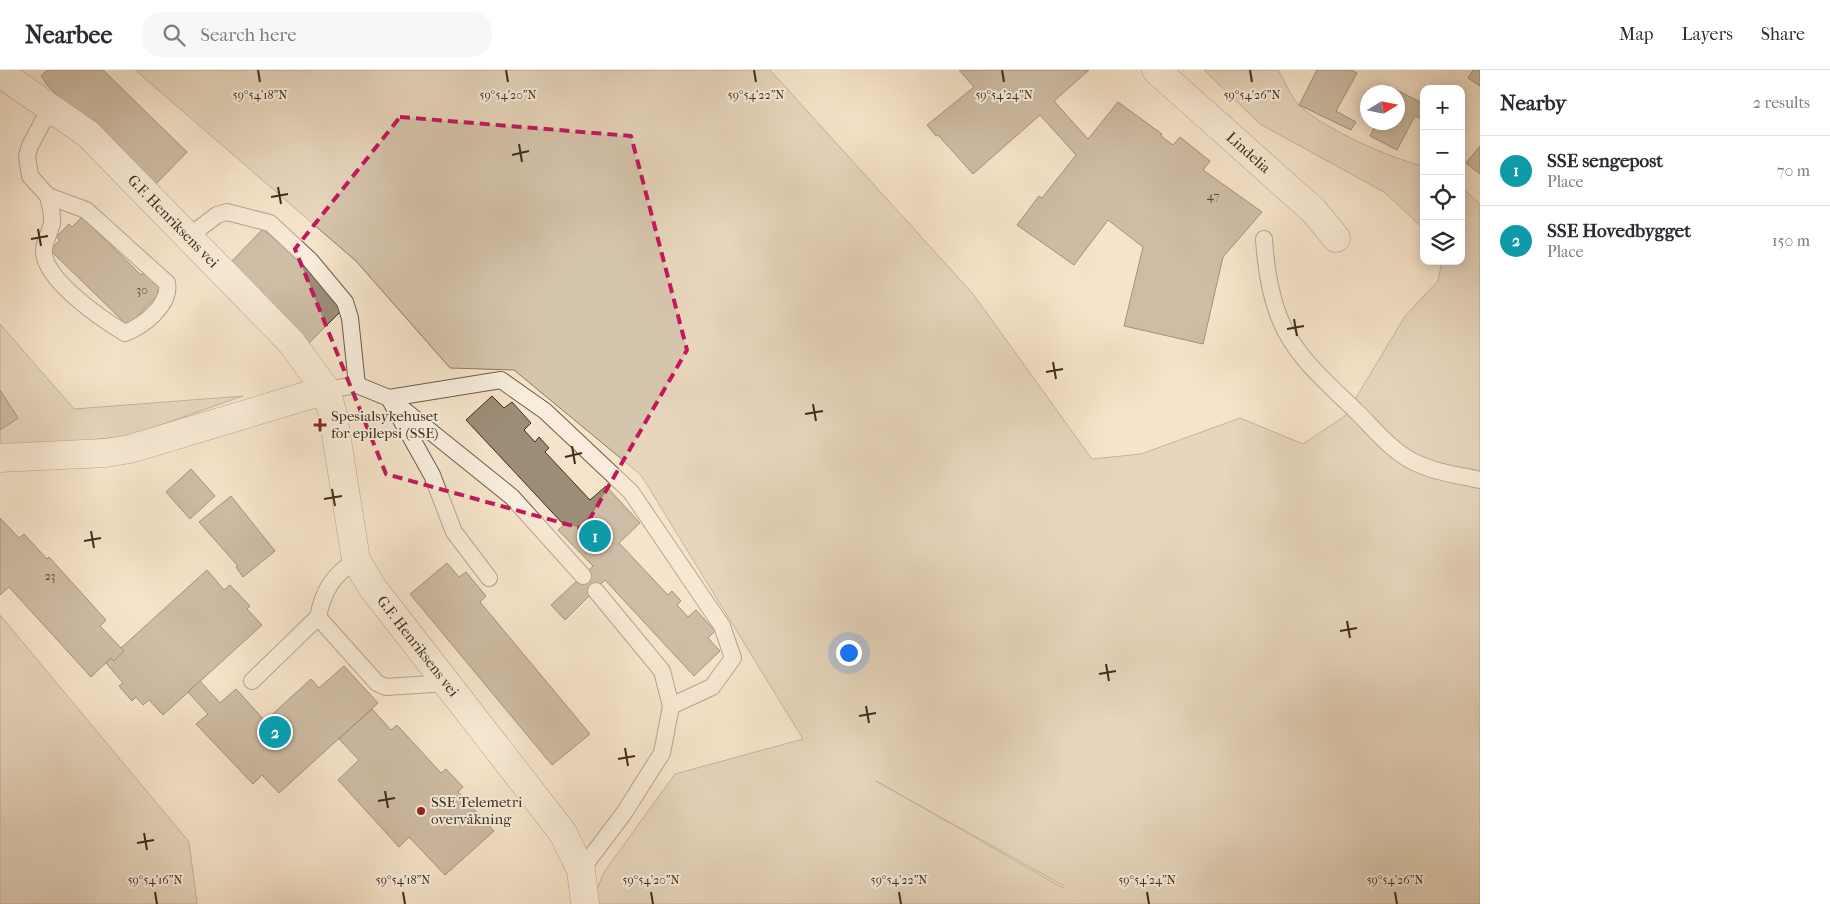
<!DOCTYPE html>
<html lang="en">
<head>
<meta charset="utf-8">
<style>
	body { margin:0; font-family:"IM FELL French Canon",serif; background:#f7f7f7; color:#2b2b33 }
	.controls { position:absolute; right:15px; top:15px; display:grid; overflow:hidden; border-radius:10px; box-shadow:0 2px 12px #0003 }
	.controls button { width:45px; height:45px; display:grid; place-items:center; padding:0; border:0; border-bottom:1px solid #e1e1e2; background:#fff; color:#2b2b33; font:25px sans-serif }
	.compass { position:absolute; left:1360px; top:15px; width:45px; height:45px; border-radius:50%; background:#fff; box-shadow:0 2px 12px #0003; rotate:80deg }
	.you { position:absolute; left:848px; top:582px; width:18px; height:18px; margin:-12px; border:4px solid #fff; border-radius:50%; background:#1a73e8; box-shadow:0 0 0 8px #1a73e833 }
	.badge { display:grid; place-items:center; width:32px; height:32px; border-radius:50%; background:#d93025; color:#fff; font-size:16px; font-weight:700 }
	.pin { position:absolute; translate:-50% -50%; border:2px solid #fff; box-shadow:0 1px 5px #0006 }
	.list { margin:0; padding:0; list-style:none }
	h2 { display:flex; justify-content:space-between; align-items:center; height:65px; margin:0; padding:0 20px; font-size:21px }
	h2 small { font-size:16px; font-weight:400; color:#7c7c81 }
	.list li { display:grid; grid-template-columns:32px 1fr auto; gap:15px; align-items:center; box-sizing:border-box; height:70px; padding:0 20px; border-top:1px solid #e1e1e2 }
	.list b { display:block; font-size:19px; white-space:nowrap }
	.list p { margin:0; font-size:16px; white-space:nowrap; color:#7c7c81 }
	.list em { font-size:16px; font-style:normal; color:#7c7c81 }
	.icon { flex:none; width:28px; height:28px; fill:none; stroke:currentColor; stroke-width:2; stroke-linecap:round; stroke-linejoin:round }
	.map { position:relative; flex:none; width:1480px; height:834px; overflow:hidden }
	header { display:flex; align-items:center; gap:30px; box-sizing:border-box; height:70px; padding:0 25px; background:#fff; border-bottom:1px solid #e1e1e2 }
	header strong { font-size:24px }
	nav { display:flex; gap:28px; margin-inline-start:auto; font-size:18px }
	.search { width:350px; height:45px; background:#f7f7f7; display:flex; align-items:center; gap:12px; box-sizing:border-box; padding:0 18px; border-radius:20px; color:#7c7c81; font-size:19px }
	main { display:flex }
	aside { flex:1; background:#fff }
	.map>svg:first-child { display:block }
	.green { fill:#d6c5ad; stroke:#8a7a64; fill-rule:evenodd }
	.building { fill:#9d8d77; stroke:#3d2e1c }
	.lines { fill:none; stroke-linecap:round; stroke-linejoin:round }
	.lane-casing { stroke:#6b5c48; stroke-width:18 }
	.street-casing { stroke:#6b5c48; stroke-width:29 }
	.lane { stroke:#f8eddd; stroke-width:16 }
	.street { stroke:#f8eddd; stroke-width:28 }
	.marked { fill:none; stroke:#c2185b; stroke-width:4; stroke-dasharray:10 6; stroke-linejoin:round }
	.ticks { fill:none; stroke:#3d2e1c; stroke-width:2 }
	.poi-dot { fill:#8f2418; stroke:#f8eddd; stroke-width:2 }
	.labels { text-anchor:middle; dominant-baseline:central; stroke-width:4; stroke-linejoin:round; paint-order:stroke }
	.number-label { font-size:12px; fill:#554633 }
	.street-label { font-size:15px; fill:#3d2e1c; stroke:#f8eddd }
	.poi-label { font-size:15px; fill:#3d2e1c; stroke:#f8eddd; text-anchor:start }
	.ticks-label { font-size:12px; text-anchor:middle; fill:#3d2e1c; stroke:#f8eddd; stroke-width:4; stroke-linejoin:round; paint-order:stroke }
</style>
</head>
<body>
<header>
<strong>Nearbee</strong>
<div class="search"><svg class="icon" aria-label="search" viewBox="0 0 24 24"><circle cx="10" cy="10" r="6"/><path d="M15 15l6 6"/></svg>Search here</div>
<nav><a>Map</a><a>Layers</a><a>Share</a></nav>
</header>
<main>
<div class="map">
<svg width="1480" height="834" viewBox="0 0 1480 834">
	<rect width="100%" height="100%" fill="#f5e4cb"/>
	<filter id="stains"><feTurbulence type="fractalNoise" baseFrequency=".004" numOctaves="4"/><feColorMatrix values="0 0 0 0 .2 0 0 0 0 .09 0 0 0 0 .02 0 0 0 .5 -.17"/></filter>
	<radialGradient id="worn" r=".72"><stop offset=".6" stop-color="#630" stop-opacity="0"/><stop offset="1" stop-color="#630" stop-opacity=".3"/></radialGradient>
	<g class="green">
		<path d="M135,0H770L973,224L1092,389L1141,384L1240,348L1303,374L1345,346L1405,246L1438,211L1442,191H1461V117L1480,134V834H591L604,802L675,704L803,669L641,405L514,300L450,298L356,191ZM876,711L1064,816L1063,818Z"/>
		<path d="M1204,0H1278C1285,11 1291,28 1300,36C1323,58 1393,90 1424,96V159L1384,122L1260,54Z"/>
		<polygon points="0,254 74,339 243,326 129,366 0,379"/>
		<polygon points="0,545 189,772 197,834 0,834"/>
	</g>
	<g class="building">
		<polygon points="47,0 103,0 187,82 152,118 48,16 41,6"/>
		<polygon points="959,0 1089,0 1054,31 1088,69 1118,32 1162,64 1161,66 1173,75 1180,67 1210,91 1203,100 1262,142 1223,187 1203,274 1124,256 1143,177 1108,150 1074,195 1017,155 1039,126 1042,128 1076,85 1040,45 973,104 938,65 936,66 927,55 974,17"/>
		<polygon points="1317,0 1351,0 1357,3 1336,41 1356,52 1351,60 1299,35"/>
		<polygon points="1473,0 1480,0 1480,16 1468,8"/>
		<polygon points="1387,15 1424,34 1420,48 1415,46 1397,80 1370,66 1377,52 1398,52 1398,22 1383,22"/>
		<polygon points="1480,76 1480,104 1466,93"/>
		<polygon points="82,147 141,205 145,202 161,218 157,221 160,223 128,256 50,180 60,170 56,167 69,154 72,157"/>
		<polygon points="263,159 289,182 292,179 345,237 309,273 230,193"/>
		<polygon points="0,320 18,348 0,360"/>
		<polygon points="492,326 504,338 512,332 531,353 524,360 535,372 539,367 549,378 545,382 590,430 606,416 640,453 619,473 668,525 672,521 681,531 677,535 688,547 696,540 715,561 708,568 720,581 694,606 605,510 565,550 551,535 593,496 558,460 564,455 466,350"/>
		<polygon points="191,399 215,426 190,449 166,422"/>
		<polygon points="231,426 275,481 243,507 236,497 238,496 199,452"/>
		<polygon points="0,448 19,468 24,464 47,489 49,487 106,550 100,556 124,581 114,591 111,588 91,607 9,517 0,525"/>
		<polygon points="447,493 459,507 466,502 486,526 480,532 590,664 552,695 410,524"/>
		<polygon points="207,500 224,520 230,515 250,536 247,539 262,555 163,645 149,630 143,635 136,627 132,631 119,616 123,613 106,593 111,588 114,591 124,581 121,578"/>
		<polygon points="344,596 378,633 279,723 262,705 253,714 196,654 208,644 188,622 200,611 220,633 236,619 265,651 311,609 319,618"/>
		<polygon points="372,639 391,660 397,655 441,703 446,699 463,717 458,722 494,761 445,805 409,767 399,777 338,710 359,690 339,669"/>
	</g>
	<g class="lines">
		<g class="lane-casing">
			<g id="lane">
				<path d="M48,126C50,135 53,144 52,153C50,162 45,170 44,179C41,208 103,250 125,263C143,256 171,235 167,213L86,140L48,126L30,106L27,86L30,76L42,53L54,40"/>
				<polyline points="188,167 217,145 227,142 270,153 310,190 345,232 350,248 357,315"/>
				<path d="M1264,169C1266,200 1271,234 1286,262C1303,294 1334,319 1359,344C1376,361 1392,381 1414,392C1434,402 1458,405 1480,410"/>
				<polyline points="326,320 357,315 389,328 512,427 583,506"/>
				<path d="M356,490C333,505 323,521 318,547L377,613L386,617L447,613"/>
				<polyline points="489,508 454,462 432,405 389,328 501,310 545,341 631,422 722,556 733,588 712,617 671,636"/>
				<polyline points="252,611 318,547"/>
				<polyline points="581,800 624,743 662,683 671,636 662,601 596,521"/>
			</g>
		</g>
		<g class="street-casing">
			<g id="street">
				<path id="s1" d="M1156,0L1314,141L1336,168"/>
				<path id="s2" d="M0,3L88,64L291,272L326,320L130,379L105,383L0,388"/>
				<path id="s3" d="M326,320L333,345L356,490L372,517L563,763L581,800L585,834"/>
			</g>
		</g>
		<use href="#lane" class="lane"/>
		<use href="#street" class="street"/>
	</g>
	<path d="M0 0H1480V834H0ZM400,47L631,66L687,280L584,459L386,404L295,179Z" fill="#f5e4cb" fill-opacity=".55" fill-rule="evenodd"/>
	<path class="marked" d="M400,47L631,66L687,280L584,459L386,404L295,179Z"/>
	<path class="ticks" d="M258,0L260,12M506,0L508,12M754,0L756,12M1002,0L1004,12M1250,0L1252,12M519,74L522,92M512,85L529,81M278,117L281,134M271,127L288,124M38,159L41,176M31,169L48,166M1294,249L1297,266M1287,259L1304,256M1053,292L1056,309M1046,302L1063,299M813,334L816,351M805,344L823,341M572,376L575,394M565,387L582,383M332,419L335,436M324,429L342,426M91,461L94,478M84,471L101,468M1347,551L1350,568M1340,561L1357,558M1106,594L1109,611M1099,604L1116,601M866,636L869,653M859,646L876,643M625,678L628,696M618,689L635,686M385,721L388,738M378,731L395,728M144,763L147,780M137,773L154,770M155,822L157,834M403,822L405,834M651,822L653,834M899,822L901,834M1147,822L1149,834M1395,822L1397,834"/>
	<g class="poi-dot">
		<path d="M317.5 347.5h5v5h5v5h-5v5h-5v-5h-5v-5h5z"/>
		<circle cx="421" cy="741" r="5"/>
	</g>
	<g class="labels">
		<g class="number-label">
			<text x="1213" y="126">47</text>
			<text x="142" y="220">30</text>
			<text x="50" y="506">23</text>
		</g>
		<g class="street-label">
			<text stroke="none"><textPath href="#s1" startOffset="124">Lindelia</textPath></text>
			<text stroke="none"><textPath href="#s2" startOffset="229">G.F. Henriksens vei</textPath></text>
			<text stroke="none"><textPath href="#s3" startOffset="279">G.F. Henriksens vei</textPath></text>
		</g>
		<g class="poi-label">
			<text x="331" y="346">Spesialsykehuset<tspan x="331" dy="17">for epilepsi (SSE)</tspan></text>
			<text x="431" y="732">SSE Telemetri<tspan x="431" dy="17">overvåkning</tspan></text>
		</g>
	</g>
	<g class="ticks-label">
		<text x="260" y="29">59°54'18"N</text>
		<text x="508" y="29">59°54'20"N</text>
		<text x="756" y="29">59°54'22"N</text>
		<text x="1004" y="29">59°54'24"N</text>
		<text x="1252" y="29">59°54'26"N</text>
		<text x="155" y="814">59°54'16"N</text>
		<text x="403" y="814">59°54'18"N</text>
		<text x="651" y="814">59°54'20"N</text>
		<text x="899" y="814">59°54'22"N</text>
		<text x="1147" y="814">59°54'24"N</text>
		<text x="1395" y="814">59°54'26"N</text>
	</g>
	<rect width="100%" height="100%" filter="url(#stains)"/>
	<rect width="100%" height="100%" fill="url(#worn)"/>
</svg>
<div class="controls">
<button>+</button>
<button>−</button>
<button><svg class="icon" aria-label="locate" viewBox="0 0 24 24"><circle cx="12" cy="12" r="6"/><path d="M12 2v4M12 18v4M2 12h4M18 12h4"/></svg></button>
<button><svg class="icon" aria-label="layers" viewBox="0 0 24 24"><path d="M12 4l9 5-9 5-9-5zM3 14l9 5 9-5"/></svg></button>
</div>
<svg class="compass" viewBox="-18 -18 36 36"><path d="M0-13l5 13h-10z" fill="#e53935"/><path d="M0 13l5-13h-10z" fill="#7c7c81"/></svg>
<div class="you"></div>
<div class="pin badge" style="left:595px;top:466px;background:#0f9aa8">1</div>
<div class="pin badge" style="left:275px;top:662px;background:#0f9aa8">2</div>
</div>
<aside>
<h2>Nearby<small>2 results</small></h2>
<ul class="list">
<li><span class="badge" style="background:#0f9aa8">1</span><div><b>SSE sengepost</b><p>Place</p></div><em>70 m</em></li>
<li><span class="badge" style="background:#0f9aa8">2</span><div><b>SSE Hovedbygget</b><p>Place</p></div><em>150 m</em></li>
</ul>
</aside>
</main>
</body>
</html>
